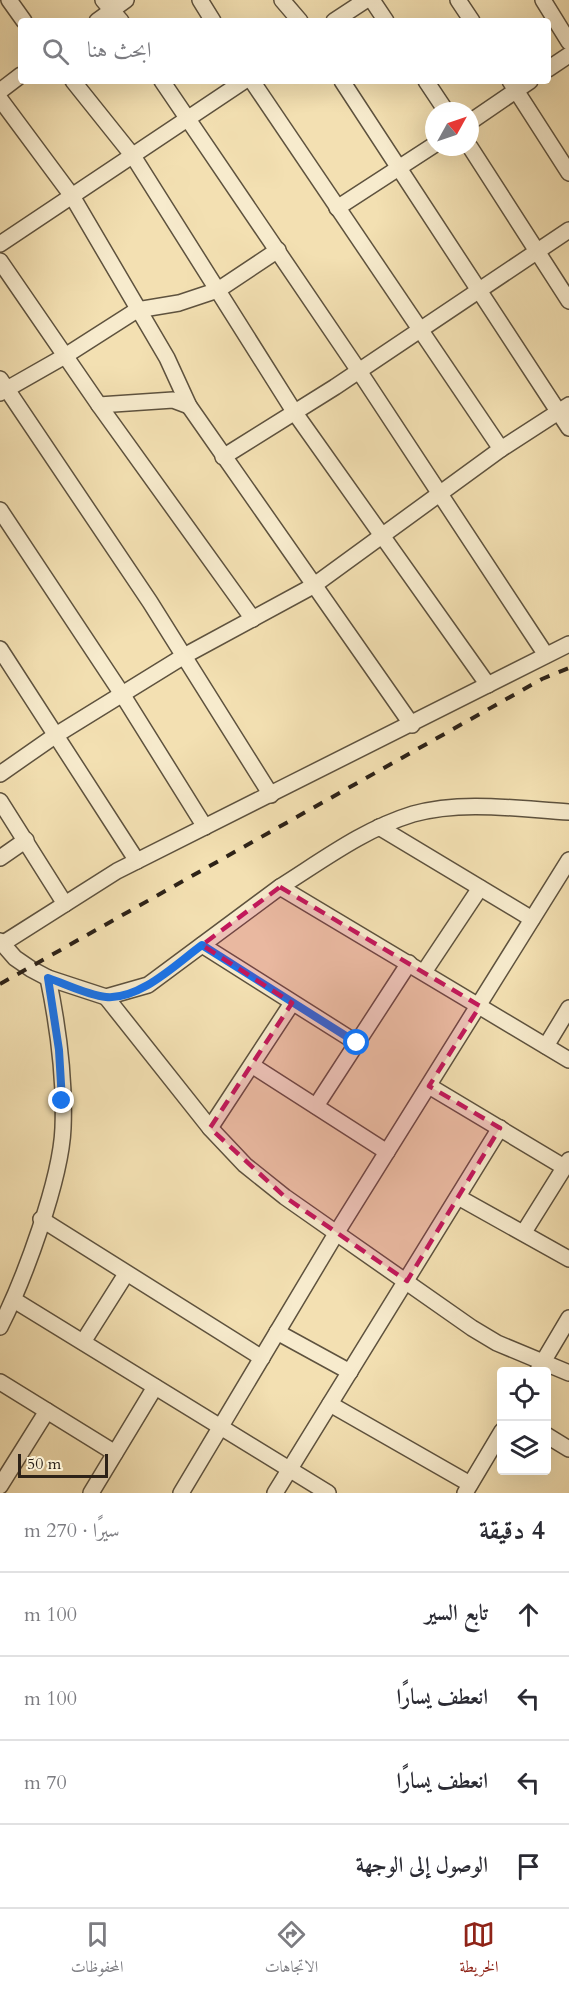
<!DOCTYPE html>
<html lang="ar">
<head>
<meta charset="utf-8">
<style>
	body { margin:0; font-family:Cardo,Amiri,serif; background:#f2f2f3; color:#2b2b33; direction:rtl }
	.controls { position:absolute; right:18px; bottom:18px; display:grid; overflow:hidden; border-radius:6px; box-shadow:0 6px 24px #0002 }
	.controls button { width:54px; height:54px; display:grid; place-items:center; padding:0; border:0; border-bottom:2px solid #e1e1e2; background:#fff; color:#2b2b33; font:30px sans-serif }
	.compass { position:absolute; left:425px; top:102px; width:54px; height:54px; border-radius:50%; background:#fff; box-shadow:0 6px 24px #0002; rotate:50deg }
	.scale { position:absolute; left:18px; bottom:15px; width:90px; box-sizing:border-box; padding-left:6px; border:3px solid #2d2218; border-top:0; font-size:16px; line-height:21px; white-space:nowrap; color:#2d2218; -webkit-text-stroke:4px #f7ebcd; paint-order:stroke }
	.stop { position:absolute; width:18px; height:18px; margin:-14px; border:4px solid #1a73e8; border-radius:50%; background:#fff }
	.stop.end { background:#1a73e8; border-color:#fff; box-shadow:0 2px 6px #0008 }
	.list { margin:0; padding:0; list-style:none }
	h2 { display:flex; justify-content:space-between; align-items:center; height:78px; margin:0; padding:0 24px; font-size:26px }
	h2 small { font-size:20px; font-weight:400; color:#7c7c81 }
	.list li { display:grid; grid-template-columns:39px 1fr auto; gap:18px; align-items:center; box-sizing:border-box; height:84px; padding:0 24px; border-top:2px solid #e1e1e2 }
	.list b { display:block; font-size:22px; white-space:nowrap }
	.list em { font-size:20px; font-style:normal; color:#7c7c81 }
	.icon { flex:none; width:33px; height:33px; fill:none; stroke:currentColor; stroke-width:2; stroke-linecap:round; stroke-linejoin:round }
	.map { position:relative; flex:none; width:569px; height:1493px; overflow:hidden; direction:ltr }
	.search { position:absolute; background:#fff; box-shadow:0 6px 24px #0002; left:18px; right:18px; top:18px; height:66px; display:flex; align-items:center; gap:15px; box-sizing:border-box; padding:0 21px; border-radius:6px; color:#7c7c81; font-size:22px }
	.sheet { height:414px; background:#fff }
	nav { display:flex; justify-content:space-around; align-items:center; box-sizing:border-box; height:84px; border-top:2px solid #e1e1e2; background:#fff; font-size:16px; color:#7c7c81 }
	nav a { display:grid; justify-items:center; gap:3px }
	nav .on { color:#8f2418 }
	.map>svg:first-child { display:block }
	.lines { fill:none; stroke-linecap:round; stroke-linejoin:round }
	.minor-casing { stroke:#5e523e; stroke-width:18 }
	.minor { stroke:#f7ebcd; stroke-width:15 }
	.rail { stroke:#2d2218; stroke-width:4; stroke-dasharray:10 10; stroke-linecap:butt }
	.route { stroke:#1a73e8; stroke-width:8 }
	.marked { fill:#c2185b; fill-opacity:0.2; stroke:#c2185b; stroke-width:4.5; stroke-dasharray:12 8; stroke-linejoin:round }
</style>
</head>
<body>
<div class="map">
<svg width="569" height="1493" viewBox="0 0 569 1493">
	<rect width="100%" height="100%" fill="#f3e0b2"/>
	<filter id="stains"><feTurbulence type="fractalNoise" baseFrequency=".00333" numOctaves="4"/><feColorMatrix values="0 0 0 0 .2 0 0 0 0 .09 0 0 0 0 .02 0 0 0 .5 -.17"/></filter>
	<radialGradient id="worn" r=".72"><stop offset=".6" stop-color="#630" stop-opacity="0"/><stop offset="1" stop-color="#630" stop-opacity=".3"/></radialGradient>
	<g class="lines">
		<g class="minor-casing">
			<g id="minor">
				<polyline points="9,0 24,21"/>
				<polyline points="103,0 121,21"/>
				<polyline points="200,0 213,21"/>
				<polyline points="282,0 300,21"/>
				<polyline points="372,0 386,21"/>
				<polyline points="458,0 472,21"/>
				<polyline points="543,0 569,42"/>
				<polyline points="97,21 126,0"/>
				<polyline points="334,21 366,0"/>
				<polyline points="548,69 569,55"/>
				<polyline points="73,81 133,156 295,413 488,685"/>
				<polyline points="162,81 359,371 546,655"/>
				<polyline points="252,81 501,449"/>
				<polyline points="342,81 569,428"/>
				<polyline points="426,81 446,111"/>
				<polyline points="510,81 569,173"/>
				<polyline points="0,91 21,75"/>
				<polyline points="0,99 72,196 167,358 189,406 412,725"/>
				<polyline points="470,122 530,81"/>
				<polyline points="470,147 569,301"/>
				<polyline points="337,208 434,145"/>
				<polyline points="0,244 244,81"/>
				<polyline points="0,261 99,405 253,619"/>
				<polyline points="0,379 150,602 271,795"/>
				<polyline points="0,393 65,356 137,310 179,303 218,290 278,250"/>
				<polyline points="99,405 173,400 189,406"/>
				<polyline points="223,457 335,387 569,230"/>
				<polyline points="0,510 122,694 205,827"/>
				<polyline points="0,649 137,861"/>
				<polyline points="0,774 56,735 184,656 313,586 501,449 569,405"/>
				<polyline points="0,801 65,904"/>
				<polyline points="379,827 532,919"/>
				<polyline points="0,858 26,840"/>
				<path d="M280,887C323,860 364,829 413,814C462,800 519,809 569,812"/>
				<polyline points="0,941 15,958 31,969 48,978 106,997 148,985 280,887 569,1060"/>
				<polyline points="2,944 117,871 569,644"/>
				<polyline points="202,945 357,1043"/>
				<polyline points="424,972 480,888"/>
				<polyline points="106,997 210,1128 245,1165 285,1197 472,1328 497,1343 569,1373"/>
				<polyline points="546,1046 569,1008"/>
				<polyline points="253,1066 387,1152"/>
				<polyline points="429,1086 564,1167"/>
				<polyline points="316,1106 409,963"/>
				<polyline points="210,1128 292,1003"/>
				<polyline points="458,1197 569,1259"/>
				<polyline points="41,1219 262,1358"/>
				<polyline points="524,1232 569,1160"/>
				<polyline points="14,1300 328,1493"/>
				<path d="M0,1327C24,1280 61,1180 63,1128C65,1078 58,1026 48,978"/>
				<polyline points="277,1332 350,1372"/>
				<polyline points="83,1342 126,1274"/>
				<polyline points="537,1372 569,1318"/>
				<polyline points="0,1382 115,1453"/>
				<polyline points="330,1404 470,1484"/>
				<polyline points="546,1435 569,1449"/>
				<polyline points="0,1486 47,1411"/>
				<polyline points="91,1493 155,1387"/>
				<polyline points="181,1493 337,1232 569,860"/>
				<polyline points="275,1493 500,1128"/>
				<polyline points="465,1493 502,1431"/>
			</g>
		</g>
		<use href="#minor" class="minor"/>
		<polyline class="rail" points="0,984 542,679 569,668"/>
	</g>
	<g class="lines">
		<path class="route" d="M62,1101L59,1050L48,978C66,984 87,995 106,997C140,1000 176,964 202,945L357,1043"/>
	</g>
	<path class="marked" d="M280,887L480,1006L429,1086L500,1128L407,1281L285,1197L210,1128L292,1003L202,945Z"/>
	<rect width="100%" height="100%" filter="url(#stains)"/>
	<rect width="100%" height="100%" fill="url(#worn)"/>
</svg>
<div class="controls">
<button><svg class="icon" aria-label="locate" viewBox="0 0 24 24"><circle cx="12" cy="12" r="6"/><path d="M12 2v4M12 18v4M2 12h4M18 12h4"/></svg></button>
<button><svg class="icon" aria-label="layers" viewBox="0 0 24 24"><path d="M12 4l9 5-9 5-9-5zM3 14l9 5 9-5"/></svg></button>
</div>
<svg class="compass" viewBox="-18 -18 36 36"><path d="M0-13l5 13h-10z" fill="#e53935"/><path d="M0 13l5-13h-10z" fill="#7c7c81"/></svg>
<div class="scale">50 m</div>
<div class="stop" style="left:357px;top:1043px"></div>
<div class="stop end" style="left:62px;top:1101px"></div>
<div class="search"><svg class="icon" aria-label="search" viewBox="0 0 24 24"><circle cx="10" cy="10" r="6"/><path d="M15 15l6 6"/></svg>ابحث هنا</div>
</div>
<section class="sheet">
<h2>4 دقيقة<small>سيرًا · 270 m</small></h2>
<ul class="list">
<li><svg class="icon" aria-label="ahead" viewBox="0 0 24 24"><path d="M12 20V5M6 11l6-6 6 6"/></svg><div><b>تابع السير</b></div><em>100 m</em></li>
<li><svg class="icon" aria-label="left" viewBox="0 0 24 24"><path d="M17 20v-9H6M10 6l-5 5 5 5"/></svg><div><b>انعطف يسارًا</b></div><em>100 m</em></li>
<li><svg class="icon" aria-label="left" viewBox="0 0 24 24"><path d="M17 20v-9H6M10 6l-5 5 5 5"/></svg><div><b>انعطف يسارًا</b></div><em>70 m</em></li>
<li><svg class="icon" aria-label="arrive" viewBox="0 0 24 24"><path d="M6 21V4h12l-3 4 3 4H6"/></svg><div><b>الوصول إلى الوجهة</b></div></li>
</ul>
</section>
<nav>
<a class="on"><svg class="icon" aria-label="map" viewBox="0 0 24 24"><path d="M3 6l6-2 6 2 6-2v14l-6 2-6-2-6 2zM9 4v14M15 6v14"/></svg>الخريطة</a>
<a><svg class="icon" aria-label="directions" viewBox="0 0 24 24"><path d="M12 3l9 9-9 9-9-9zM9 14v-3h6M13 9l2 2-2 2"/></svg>الاتجاهات</a>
<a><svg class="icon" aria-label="saved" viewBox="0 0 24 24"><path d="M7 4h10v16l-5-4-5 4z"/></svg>المحفوظات</a>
</nav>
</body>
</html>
